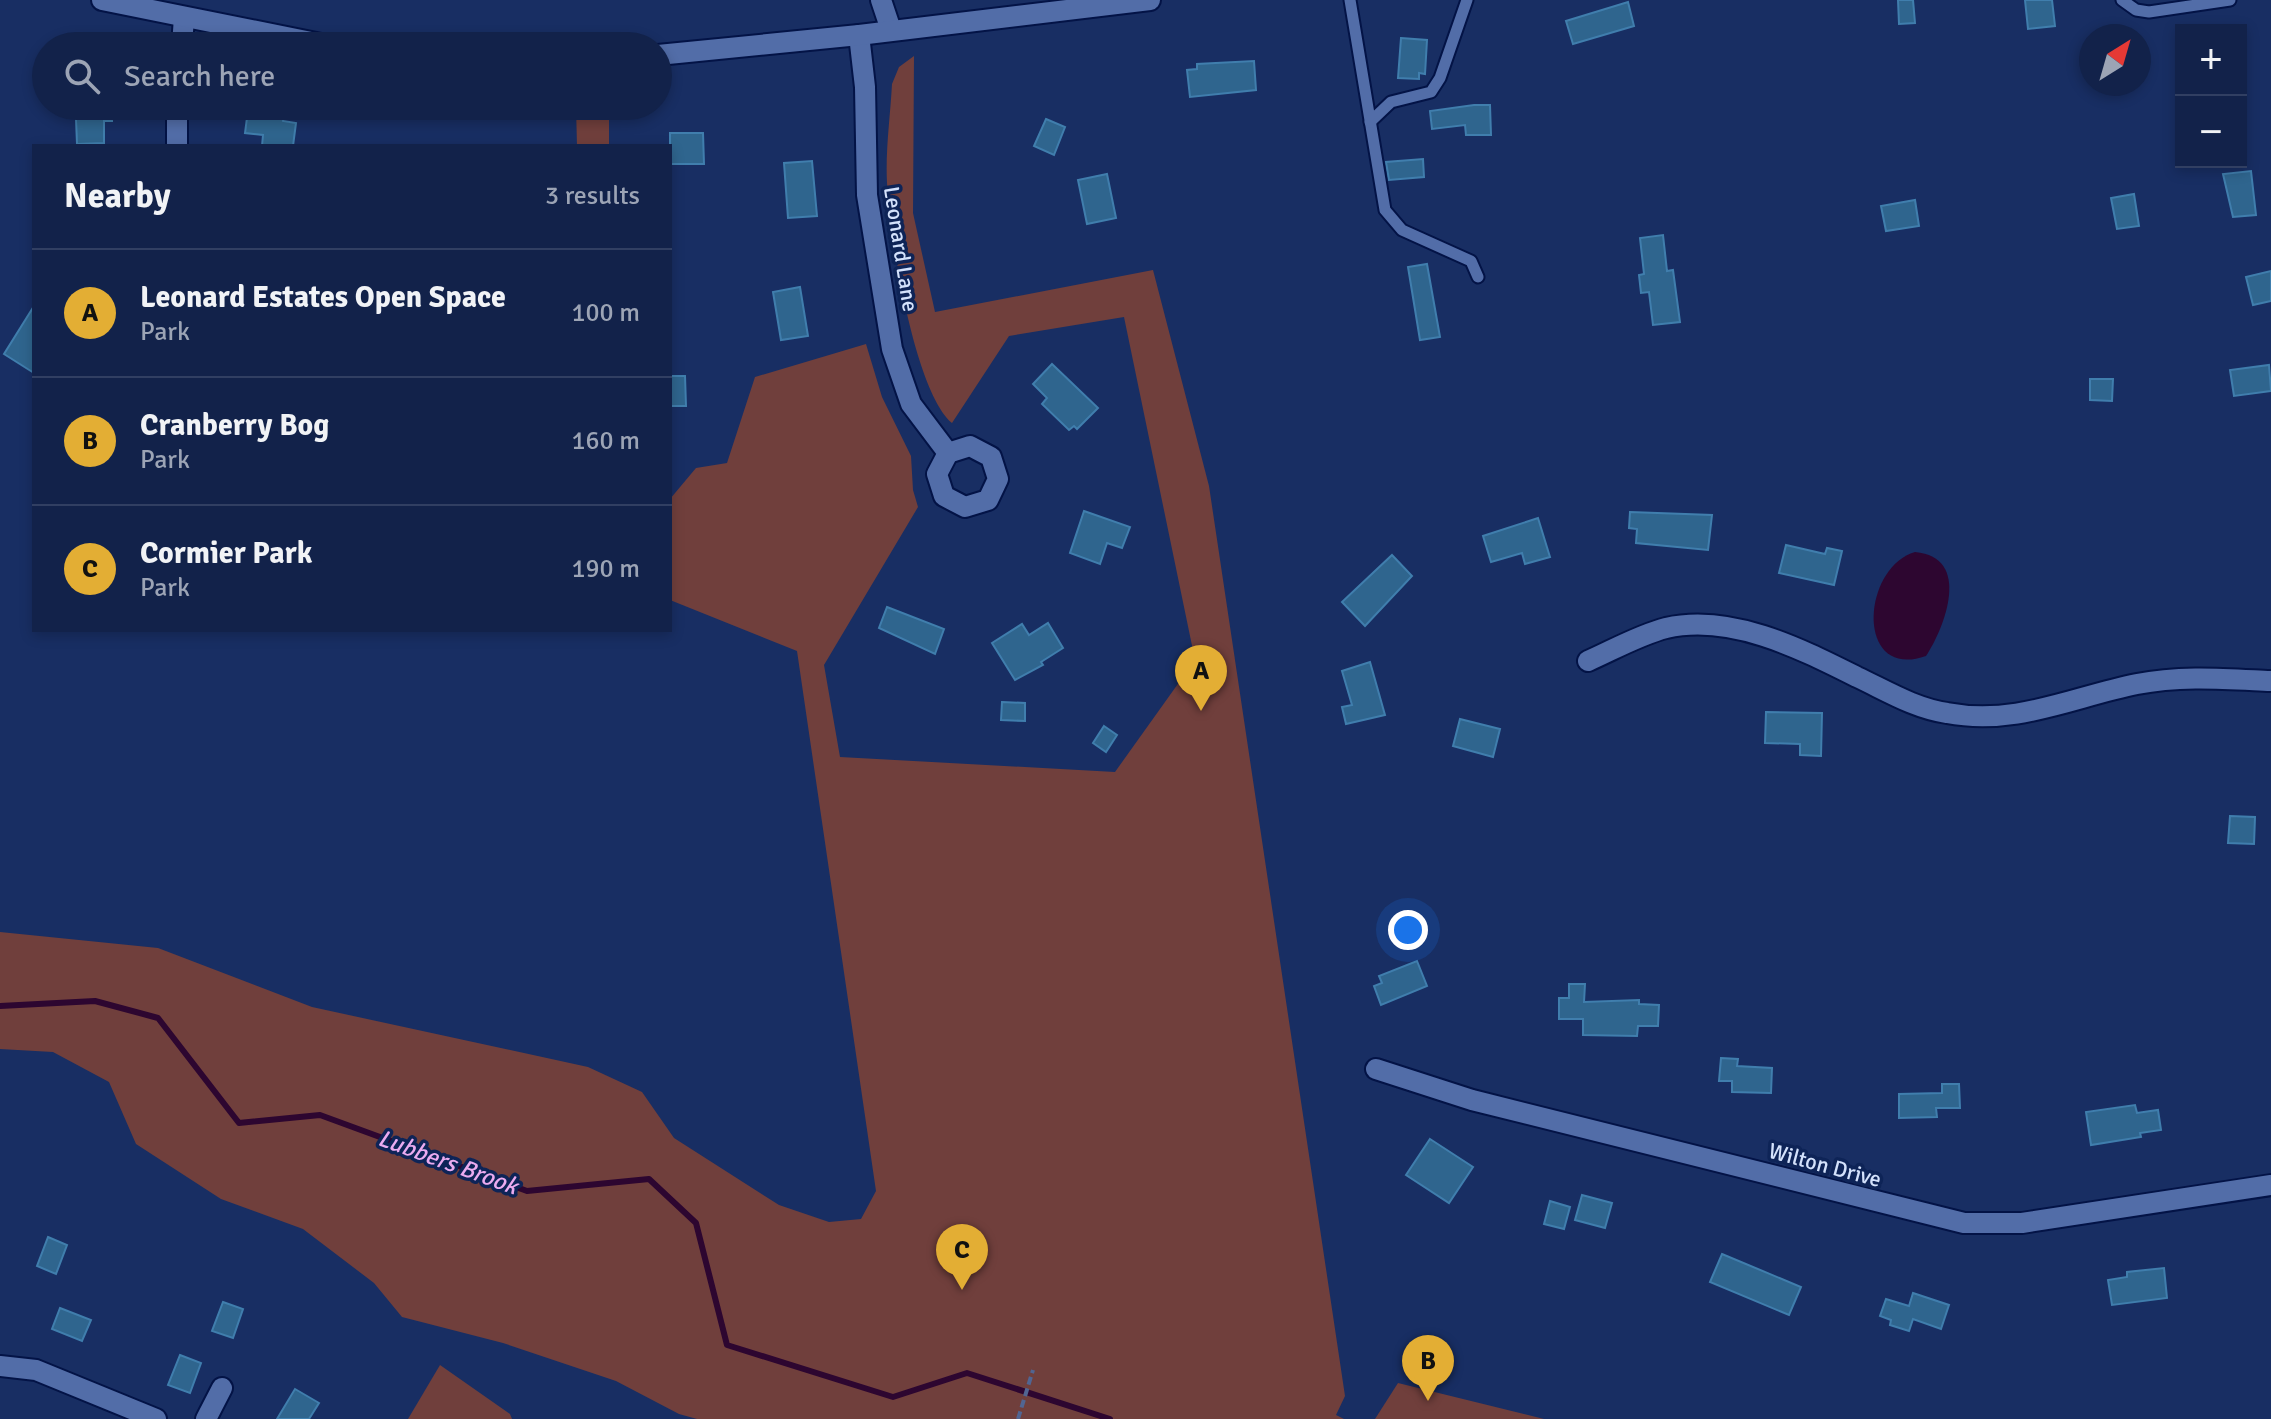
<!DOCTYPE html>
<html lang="en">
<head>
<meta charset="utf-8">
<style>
	body { margin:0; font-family:Signika,sans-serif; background:#1b2a51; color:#f1f3f6 }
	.controls { position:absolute; right:24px; top:24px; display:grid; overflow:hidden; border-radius:0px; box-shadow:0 4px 12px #0003 }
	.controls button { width:72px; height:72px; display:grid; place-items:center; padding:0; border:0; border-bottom:2px solid #313f62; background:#12224a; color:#f1f3f6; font:40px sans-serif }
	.compass { position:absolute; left:2079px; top:24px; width:72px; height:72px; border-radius:50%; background:#12224a; box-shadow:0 4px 12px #0003; rotate:37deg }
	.you { position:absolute; left:1408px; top:930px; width:28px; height:28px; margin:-20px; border:6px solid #fff; border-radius:50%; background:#1a73e8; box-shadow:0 0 0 12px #1a73e833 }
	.badge { display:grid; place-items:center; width:52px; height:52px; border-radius:50%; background:#e3ae34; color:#111; font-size:26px; font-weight:700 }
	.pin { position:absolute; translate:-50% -66px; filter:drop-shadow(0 2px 4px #0008) }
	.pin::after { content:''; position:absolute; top:42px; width:28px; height:24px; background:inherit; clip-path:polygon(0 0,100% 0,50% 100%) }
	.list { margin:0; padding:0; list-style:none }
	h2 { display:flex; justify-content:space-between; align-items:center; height:104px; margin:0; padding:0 32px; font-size:34px }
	h2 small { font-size:26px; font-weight:400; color:#9ca4b5 }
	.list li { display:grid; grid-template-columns:52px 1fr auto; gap:24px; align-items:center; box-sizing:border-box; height:128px; padding:0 32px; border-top:2px solid #313f62 }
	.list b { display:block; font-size:30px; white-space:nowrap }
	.list p { margin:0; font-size:26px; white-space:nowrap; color:#9ca4b5 }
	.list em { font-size:26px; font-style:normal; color:#9ca4b5 }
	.icon { flex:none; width:44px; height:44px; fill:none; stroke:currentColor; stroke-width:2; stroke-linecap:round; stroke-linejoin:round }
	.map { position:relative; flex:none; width:2271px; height:1419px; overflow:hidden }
	.search { position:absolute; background:#12224a; box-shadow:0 4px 12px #0003; left:32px; top:32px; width:640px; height:88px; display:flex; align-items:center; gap:20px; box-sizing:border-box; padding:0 28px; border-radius:44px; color:#9ca4b5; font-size:30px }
	.panel { position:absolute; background:#12224a; box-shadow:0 4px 12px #0003; left:32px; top:144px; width:640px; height:488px; border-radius:0px }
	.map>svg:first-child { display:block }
	.green { fill:#703f3c }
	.water { fill:#2d0630 }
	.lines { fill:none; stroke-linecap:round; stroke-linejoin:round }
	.stream { stroke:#2d0630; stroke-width:6 }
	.building { fill:#2f658e; stroke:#407ead; stroke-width:2 }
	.service-casing { stroke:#031346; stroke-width:15 }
	.minor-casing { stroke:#031346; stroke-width:24 }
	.tertiary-casing { stroke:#031346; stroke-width:24 }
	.path { stroke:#516592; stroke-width:4; stroke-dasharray:8 4; stroke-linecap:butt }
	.service { stroke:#526da8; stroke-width:11 }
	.minor { stroke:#526da8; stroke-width:20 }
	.tertiary { stroke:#526da8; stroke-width:20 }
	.labels { text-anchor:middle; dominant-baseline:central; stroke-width:7; stroke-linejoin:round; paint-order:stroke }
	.street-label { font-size:22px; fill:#d4e2fc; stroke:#0e2457 }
	.water-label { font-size:24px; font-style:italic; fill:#ebabf0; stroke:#0e2457 }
</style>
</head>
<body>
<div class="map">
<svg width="2271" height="1419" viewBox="0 0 2271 1419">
	<rect width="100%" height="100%" fill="#182e63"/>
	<g class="green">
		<path d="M914,56L913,213L935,312L1153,270L1209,486L1345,1396L1336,1415L1344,1419H697L679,1414L616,1381L503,1343L402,1317L374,1283L303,1229L221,1199L136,1144L109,1082L53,1052L0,1049V932L158,948L312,1007L588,1067L642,1092L674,1138L779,1205L829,1222L861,1219L876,1191L797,651L670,600V499L696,468L727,463L755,377L866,344L882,397L911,456L913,490L918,507L824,665L840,757L1115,772L1195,660L1124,317L1009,336L952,423C915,391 892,246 888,195C884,159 890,121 892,84L899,67Z"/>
		<polygon points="576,106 609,106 609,146 577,146"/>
		<polygon points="440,1365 510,1414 512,1419 408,1419"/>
		<polygon points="1398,1383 1544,1419 1375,1419"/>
	</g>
	<path class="water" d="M1915,552C1972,557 1945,627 1926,656C1855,681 1861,568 1915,552Z"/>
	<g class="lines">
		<polyline class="stream" points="0,1006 95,1001 158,1018 239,1123 320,1115 527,1191 649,1179 696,1223 727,1345 893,1397 967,1373 1110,1419"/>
	</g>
	<g class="building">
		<polygon points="1898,0 1913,0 1915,23 1899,24"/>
		<polygon points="2025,0 2052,0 2055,26 2028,29"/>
		<polygon points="1628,2 1634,26 1573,44 1566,21"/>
		<polygon points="1401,38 1427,40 1425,74 1419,73 1419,79 1398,78"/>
		<polygon points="1254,61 1256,90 1190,97 1187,70 1197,69 1197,64"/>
		<polygon points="1474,105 1490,105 1491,135 1466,135 1465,125 1432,129 1430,111"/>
		<polygon points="84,106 111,106 112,121 104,121 104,143 77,144 76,119 84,118"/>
		<polygon points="248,110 284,114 283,121 296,123 293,146 262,146 263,135 245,133"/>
		<polygon points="1046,119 1065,127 1054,155 1034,146"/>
		<polygon points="670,133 703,133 704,164 670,164"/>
		<polygon points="1423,159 1424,177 1389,180 1386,162"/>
		<polygon points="812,161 817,216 788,218 784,163"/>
		<polygon points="2251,171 2256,215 2233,217 2223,174"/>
		<polygon points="1107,174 1116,218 1087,224 1078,180"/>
		<polygon points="2134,194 2139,226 2117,229 2111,198"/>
		<polygon points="1915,200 1919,226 1886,231 1881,206"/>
		<polygon points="1663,235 1667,271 1673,270 1680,322 1653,325 1649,292 1641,293 1639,275 1644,274 1640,238"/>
		<polygon points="1427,264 1440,337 1420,340 1408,267"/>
		<polygon points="2271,271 2271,301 2253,305 2246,277"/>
		<polygon points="800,287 808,336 781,340 773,292"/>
		<polygon points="34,306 34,373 4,354"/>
		<polygon points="1052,364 1098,408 1077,429 1074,426 1069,430 1042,404 1047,398 1033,384"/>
		<polygon points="2269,365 2271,391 2234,396 2230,370"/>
		<polygon points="670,376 685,376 686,406 670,406"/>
		<polygon points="2090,379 2113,379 2112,401 2090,400"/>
		<polygon points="1084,511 1130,527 1122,548 1107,543 1100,564 1070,553"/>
		<polygon points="1630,512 1712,515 1708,550 1636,543 1637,529 1629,528"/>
		<polygon points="1538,518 1550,557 1525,564 1522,553 1491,562 1483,536"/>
		<polygon points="1786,545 1825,554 1827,548 1842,551 1834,585 1779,573"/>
		<polygon points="1392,555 1412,576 1365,626 1342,602"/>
		<polygon points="887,607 944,629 935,654 879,628"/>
		<polygon points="1048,623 1063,648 1041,662 1043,665 1015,680 992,643 1022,624 1029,635"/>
		<polygon points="1370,662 1385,715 1346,724 1342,707 1352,705 1342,671"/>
		<polygon points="1002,702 1025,703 1025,721 1001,720"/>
		<polygon points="1766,712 1822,713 1821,756 1800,755 1800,744 1765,743"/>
		<polygon points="1460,719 1500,729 1493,757 1453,746"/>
		<polygon points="1104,726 1117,735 1106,752 1093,743"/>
		<polygon points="2230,816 2255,817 2254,844 2228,843"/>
		<polygon points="1417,961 1427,986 1381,1005 1374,986 1382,983 1379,976"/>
		<polygon points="1569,984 1585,984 1584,1002 1639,1000 1639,1004 1659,1005 1658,1026 1638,1026 1637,1036 1583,1035 1583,1019 1559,1019 1559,998 1569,998"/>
		<polygon points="1721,1058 1738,1059 1737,1066 1772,1068 1771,1093 1732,1092 1732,1081 1719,1081"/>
		<polygon points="1942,1084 1959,1084 1960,1108 1936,1108 1937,1117 1899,1118 1899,1094 1942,1093"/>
		<polygon points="2135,1105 2137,1113 2158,1110 2161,1130 2140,1133 2141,1137 2091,1145 2086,1112"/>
		<polygon points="1430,1139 1473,1167 1449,1203 1406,1175"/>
		<polygon points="1582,1195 1612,1203 1605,1228 1575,1220"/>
		<polygon points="1550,1201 1570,1207 1564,1229 1544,1224"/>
		<polygon points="48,1237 67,1245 56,1274 37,1266"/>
		<polygon points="1722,1254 1801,1287 1789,1315 1710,1282"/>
		<polygon points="2164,1268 2167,1298 2112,1305 2108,1280 2127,1277 2127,1272"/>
		<polygon points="1913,1293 1949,1305 1941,1329 1913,1319 1909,1331 1890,1325 1891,1320 1880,1316 1886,1299 1909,1306"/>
		<polygon points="223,1302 243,1309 233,1338 212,1331"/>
		<polygon points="60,1308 91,1320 82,1341 52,1329"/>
		<polygon points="180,1355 201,1363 190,1393 168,1385"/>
		<polygon points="295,1389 319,1403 309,1419 277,1419"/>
	</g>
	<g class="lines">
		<g class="service-casing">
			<g id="service">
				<polyline points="1350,0 1385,210 1402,230 1471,261 1478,277"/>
				<polyline points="2122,0 2136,10 2149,12 2230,0"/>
				<polyline points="1370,122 1391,102 1431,92 1440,78 1467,0"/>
			</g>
		</g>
		<g class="minor-casing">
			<g id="minor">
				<polyline points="881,0 891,30"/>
				<polyline points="859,35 865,87 867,195 892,349 911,404 948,453 970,446 991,457 998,479 988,500 965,507 944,496 937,474 948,453"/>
				<polyline points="182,46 184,17"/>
				<polyline points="177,146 177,106"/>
				<path d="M1588,661C1613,650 1639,635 1666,628C1731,613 1801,649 1857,677C1887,691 1914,708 1947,713C2016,726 2072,697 2137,684C2181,675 2227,679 2271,681"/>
				<polyline points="1376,1069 1472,1100 1964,1223 2022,1223 2271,1185"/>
				<polyline points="0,1366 36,1370 156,1419"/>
				<polyline points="206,1419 222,1388"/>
			</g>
		</g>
		<g class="tertiary-casing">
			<g id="tertiary">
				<polyline points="102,0 331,46"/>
				<polyline points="658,55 859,35 1150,0"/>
			</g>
		</g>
		<polyline class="path" points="1018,1419 1033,1370"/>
		<use href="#service" class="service"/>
		<use href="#minor" class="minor"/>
		<use href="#tertiary" class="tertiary"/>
	</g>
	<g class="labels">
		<g class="street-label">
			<text transform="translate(901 249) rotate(81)">Leonard Lane</text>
			<text transform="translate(1825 1165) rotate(15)">Wilton Drive</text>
		</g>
		<g class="water-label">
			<text transform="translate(448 1162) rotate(20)">Lubbers Brook</text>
		</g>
	</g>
</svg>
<div class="controls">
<button>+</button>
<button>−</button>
</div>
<svg class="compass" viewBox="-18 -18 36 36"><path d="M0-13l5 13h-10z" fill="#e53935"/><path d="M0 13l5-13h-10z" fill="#9ca4b5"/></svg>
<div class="you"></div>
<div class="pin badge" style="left:1201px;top:711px">A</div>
<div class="pin badge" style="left:1428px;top:1401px">B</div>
<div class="pin badge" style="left:962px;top:1290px">C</div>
<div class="search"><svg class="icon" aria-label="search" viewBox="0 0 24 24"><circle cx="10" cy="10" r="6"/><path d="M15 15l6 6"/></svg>Search here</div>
<section class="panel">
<h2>Nearby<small>3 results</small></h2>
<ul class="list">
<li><span class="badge">A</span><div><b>Leonard Estates Open Space</b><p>Park</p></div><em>100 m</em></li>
<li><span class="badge">B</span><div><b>Cranberry Bog</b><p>Park</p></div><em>160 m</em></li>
<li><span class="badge">C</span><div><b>Cormier Park</b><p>Park</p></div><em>190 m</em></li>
</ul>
</section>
</div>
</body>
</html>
